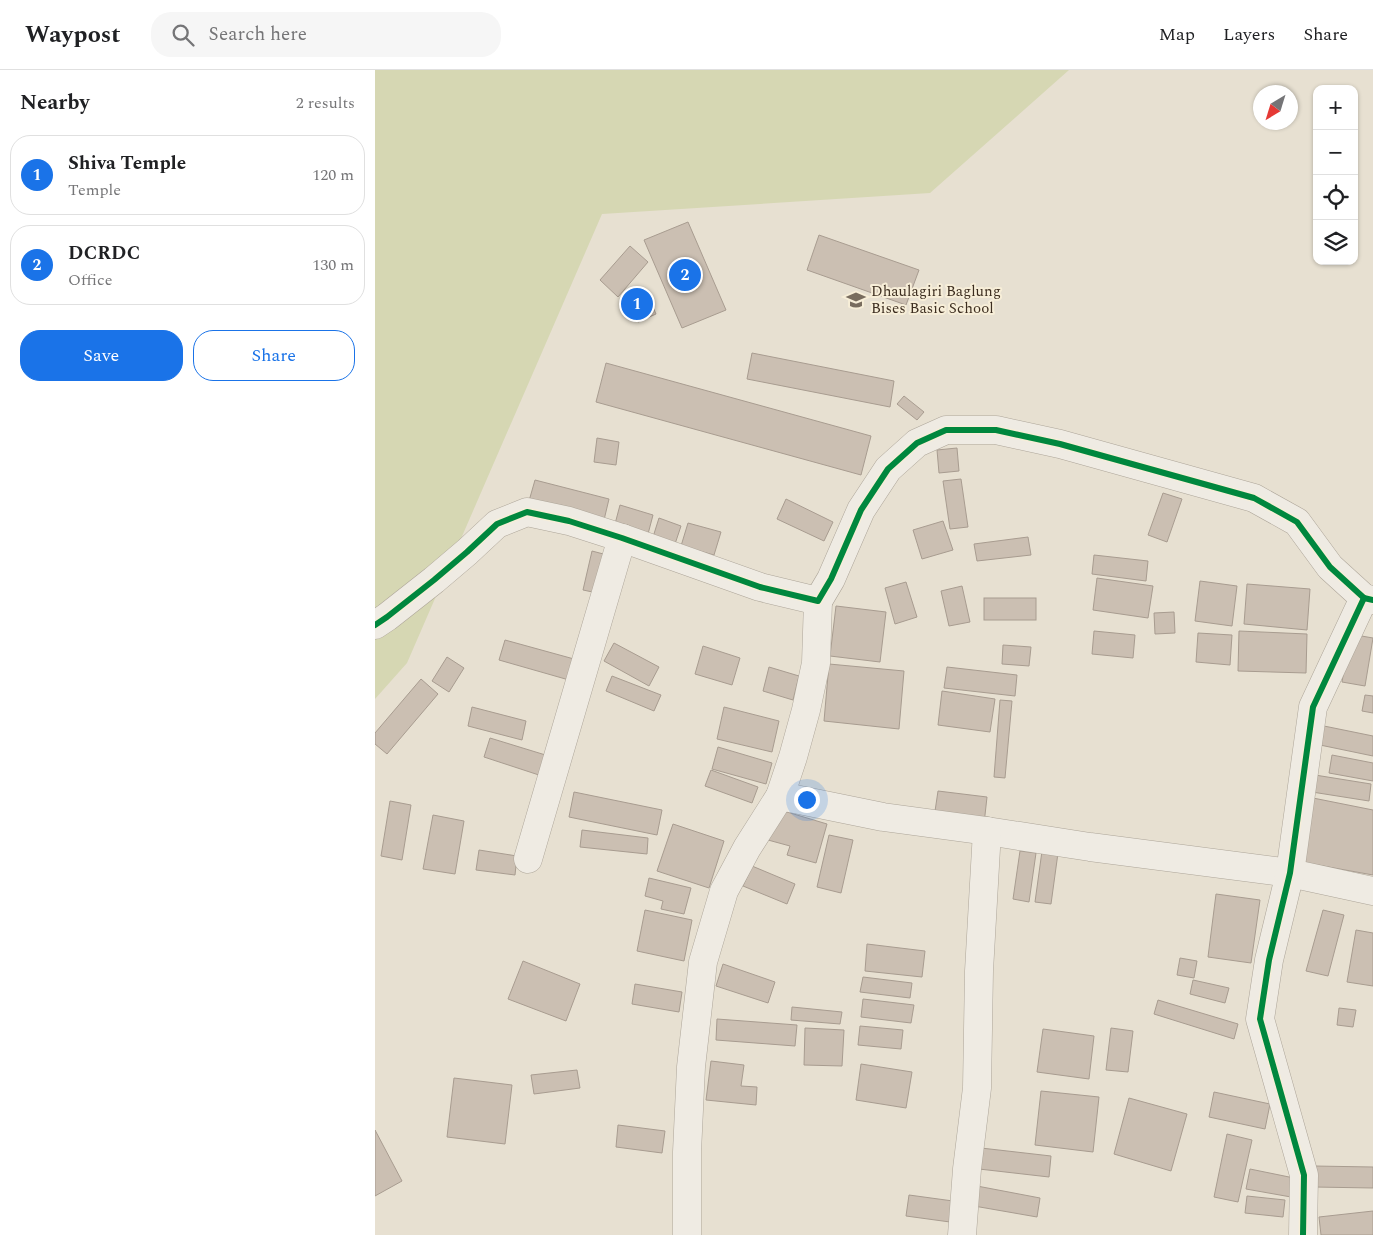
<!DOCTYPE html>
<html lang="en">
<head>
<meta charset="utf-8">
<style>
	body { margin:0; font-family:Spectral,serif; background:#f6f6f6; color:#202124 }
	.controls { position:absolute; right:15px; top:15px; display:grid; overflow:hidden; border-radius:10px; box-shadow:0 1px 4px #0004 }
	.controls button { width:45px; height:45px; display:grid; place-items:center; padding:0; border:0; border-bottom:1px solid #e0e0e0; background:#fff; color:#202124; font:25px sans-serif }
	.compass { position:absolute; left:878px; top:15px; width:45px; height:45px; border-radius:50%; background:#fff; box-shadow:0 1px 4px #0004; rotate:218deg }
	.you { position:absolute; left:431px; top:729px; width:18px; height:18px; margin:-12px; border:4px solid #fff; border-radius:50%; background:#1a73e8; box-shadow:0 0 0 8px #1a73e833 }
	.badge { display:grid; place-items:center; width:32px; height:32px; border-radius:50%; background:#1a73e8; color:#fff; font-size:16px; font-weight:700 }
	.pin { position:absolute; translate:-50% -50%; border:2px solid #fff; box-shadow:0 1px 5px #0006 }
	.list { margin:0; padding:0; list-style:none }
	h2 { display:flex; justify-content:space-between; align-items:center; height:65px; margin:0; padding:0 20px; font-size:21px }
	h2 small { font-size:16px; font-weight:400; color:#757577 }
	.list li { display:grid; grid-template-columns:32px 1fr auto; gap:15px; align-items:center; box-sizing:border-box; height:80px; margin:0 10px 10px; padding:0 10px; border:1px solid #e0e0e0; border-radius:20px }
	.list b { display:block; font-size:19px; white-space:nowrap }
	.list p { margin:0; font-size:16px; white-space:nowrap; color:#757577 }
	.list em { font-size:16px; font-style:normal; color:#757577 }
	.actions { display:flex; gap:10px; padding:15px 20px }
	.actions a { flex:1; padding:11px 0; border:1px solid #1a73e8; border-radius:20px; text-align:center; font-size:18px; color:#1a73e8 }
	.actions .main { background:#1a73e8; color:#fff }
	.icon { flex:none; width:28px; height:28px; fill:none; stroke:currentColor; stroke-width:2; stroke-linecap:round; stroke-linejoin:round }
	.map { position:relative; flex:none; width:998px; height:1165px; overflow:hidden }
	header { display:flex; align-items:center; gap:30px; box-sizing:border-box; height:70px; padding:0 25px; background:#fff; border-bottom:1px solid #e0e0e0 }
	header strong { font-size:24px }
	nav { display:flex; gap:28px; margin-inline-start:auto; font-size:18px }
	.search { width:350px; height:45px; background:#f6f6f6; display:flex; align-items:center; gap:12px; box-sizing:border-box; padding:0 18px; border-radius:20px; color:#757577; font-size:19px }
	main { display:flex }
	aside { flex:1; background:#fff }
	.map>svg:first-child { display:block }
	.green { fill:#d6d7b3 }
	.building { fill:#cbbfb2; stroke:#a89c90 }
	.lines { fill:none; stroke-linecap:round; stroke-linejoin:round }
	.minor-casing { stroke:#ada599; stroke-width:29 }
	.minor { stroke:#efebe3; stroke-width:28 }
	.cycleway-casing { stroke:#f7eed8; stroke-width:9 }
	.cycleway { stroke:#00873e; stroke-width:6 }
	.labels { text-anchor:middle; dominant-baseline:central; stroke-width:4; stroke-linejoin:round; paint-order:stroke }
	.poi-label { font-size:15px; fill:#3d2e20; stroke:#f7eed8; text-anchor:start }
</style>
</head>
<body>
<header>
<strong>Waypost</strong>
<div class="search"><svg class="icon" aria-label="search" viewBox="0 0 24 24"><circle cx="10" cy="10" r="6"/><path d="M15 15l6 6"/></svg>Search here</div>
<nav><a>Map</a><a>Layers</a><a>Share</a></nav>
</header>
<main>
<aside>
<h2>Nearby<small>2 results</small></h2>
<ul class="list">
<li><span class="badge">1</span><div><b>Shiva Temple</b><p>Temple</p></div><em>120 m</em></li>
<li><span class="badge">2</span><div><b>DCRDC</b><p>Office</p></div><em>130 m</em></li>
</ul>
<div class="actions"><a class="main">Save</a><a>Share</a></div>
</aside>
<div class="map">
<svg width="998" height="1165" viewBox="0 0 998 1165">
	<rect width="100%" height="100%" fill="#e7e0d1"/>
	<polygon class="green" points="0,0 694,0 555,123 227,144 32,593 0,629"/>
	<g class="building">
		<polygon points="313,152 351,240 307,258 269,170"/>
		<polygon points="444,165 544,200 531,235 432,200"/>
		<polygon points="255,176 273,192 243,227 225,210"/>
		<polygon points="272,224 281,244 263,252 254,232"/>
		<polygon points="377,283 519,311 515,337 372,309"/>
		<polygon points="231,293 496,366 486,405 221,332"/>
		<polygon points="529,326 549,342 542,350 522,334"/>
		<polygon points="222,368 244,372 241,395 219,392"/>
		<polygon points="582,378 584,401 564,403 562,380"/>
		<polygon points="586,409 593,457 575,459 568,411"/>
		<polygon points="160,410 234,429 229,450 154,431"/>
		<polygon points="788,423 807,429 792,472 773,465"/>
		<polygon points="411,429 458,452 449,471 402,449"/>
		<polygon points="245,435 278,445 273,464 240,454"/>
		<polygon points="284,448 306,456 300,474 278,467"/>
		<polygon points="568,451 578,480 547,489 538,460"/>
		<polygon points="313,453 346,462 339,485 306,476"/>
		<polygon points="653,467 656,485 602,491 599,474"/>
		<polygon points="217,481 236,486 227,524 208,520"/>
		<polygon points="719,485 773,491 771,511 717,504"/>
		<polygon points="722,508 778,516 773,548 718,540"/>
		<polygon points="825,511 862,516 857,556 820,551"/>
		<polygon points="531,512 542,547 520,554 510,518"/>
		<polygon points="872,514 935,519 932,560 869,554"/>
		<polygon points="587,516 595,552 574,556 566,521"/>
		<rect x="609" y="528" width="52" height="22"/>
		<polygon points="461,536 511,542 505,592 455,586"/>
		<polygon points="799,542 800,563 780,564 779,543"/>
		<polygon points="719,561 760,565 758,588 717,584"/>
		<polygon points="864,561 932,564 931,603 863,601"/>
		<polygon points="823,563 857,565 855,595 821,592"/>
		<polygon points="975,564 998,568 990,616 967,612"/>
		<polygon points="130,570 199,589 194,610 124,590"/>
		<polygon points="239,573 284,597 274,616 229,591"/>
		<polygon points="628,575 656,577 654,596 627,594"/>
		<polygon points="328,576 365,588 357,615 320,604"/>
		<polygon points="72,587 89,598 74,622 57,611"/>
		<polygon points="454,594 529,601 524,659 449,651"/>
		<polygon points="394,597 424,606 418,630 388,621"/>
		<polygon points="572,597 642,605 640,626 569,618"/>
		<polygon points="237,606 286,625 279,641 231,621"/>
		<polygon points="46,609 63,624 12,684 0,674 0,663"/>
		<polygon points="567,621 620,629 615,662 563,655"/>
		<polygon points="990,625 998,626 998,643 987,641"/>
		<polygon points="625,630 637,631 630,708 619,707"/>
		<polygon points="97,637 151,651 147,670 93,656"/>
		<polygon points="349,637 404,651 397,682 342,669"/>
		<polygon points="949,656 998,666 998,686 945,675"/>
		<polygon points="115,668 177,687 170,707 109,687"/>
		<polygon points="343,677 397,693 391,714 337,699"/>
		<polygon points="957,685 998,693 998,711 954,703"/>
		<polygon points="336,700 383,717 377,733 330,716"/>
		<polygon points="940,705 996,714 994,731 937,722"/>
		<polygon points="563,721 612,727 609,754 559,748"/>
		<polygon points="199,722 287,740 282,765 194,747"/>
		<polygon points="938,728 998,740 998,805 926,792"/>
		<polygon points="15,731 36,735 27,790 6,786"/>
		<polygon points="402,739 452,754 441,793 412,785 415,776 393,770"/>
		<polygon points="58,745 89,751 80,804 48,799"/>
		<polygon points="298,754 349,771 334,818 282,801"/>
		<polygon points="207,760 273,768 272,784 205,777"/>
		<polygon points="454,765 478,770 466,823 442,817"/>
		<polygon points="104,780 142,786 140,805 101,800"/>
		<polygon points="645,781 661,783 654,832 638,829"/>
		<polygon points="667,781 683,783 676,834 660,832"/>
		<polygon points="377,796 420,814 412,834 368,816"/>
		<polygon points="274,808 316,818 309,844 286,839 288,831 270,826"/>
		<polygon points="841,824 885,830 876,893 833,887"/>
		<polygon points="270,840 317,850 309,891 262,881"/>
		<polygon points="948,840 969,845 953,906 931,901"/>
		<polygon points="981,860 998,863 998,916 972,912"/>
		<polygon points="492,874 550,881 547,907 490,901"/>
		<polygon points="805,888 822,891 819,908 802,905"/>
		<polygon points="148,891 205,914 191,951 133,929"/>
		<polygon points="348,894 400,912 393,933 341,916"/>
		<polygon points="488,907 537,913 535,928 485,922"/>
		<polygon points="818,910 854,918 850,933 815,924"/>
		<polygon points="260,914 307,922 304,942 257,934"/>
		<polygon points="488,929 539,935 536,953 486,947"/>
		<polygon points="783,930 863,954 859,969 779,944"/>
		<polygon points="417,937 467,942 465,954 416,950"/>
		<polygon points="964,938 981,940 978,957 962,955"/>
		<polygon points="342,949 422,955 420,976 341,970"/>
		<polygon points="485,956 528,960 526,979 483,975"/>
		<polygon points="430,958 469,960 467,996 429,995"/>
		<polygon points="736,958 758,961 753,1002 731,1000"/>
		<polygon points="668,959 719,966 714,1009 662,1002"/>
		<polygon points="336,991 369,995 366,1016 382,1017 381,1035 331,1030"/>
		<polygon points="486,994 537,1002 531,1038 481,1030"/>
		<polygon points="202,1000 205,1018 159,1024 156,1005"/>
		<polygon points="79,1008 137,1015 130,1074 72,1067"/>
		<polygon points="666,1021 724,1027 718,1082 660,1075"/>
		<polygon points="839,1022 895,1034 890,1059 834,1047"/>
		<polygon points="754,1028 812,1044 796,1101 739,1084"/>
		<polygon points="243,1055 290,1061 287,1083 241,1077"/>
		<polygon points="0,1060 27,1111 0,1126"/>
		<polygon points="852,1064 877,1070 863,1132 839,1127"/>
		<polygon points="606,1078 676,1086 674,1107 604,1099"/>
		<polygon points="939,1096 998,1097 998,1118 939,1117"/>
		<polygon points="875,1099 919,1108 916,1127 871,1119"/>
		<polygon points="602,1116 665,1128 662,1147 599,1136"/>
		<polygon points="534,1125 578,1131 575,1152 531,1146"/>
		<polygon points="872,1126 910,1130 908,1147 870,1143"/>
		<polygon points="998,1141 998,1165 946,1165 944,1147"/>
	</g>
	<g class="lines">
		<g class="minor-casing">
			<g id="minor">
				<polyline points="0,555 12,547 59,510 92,482 122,454 152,442 194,451 247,468 385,517 443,531 456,509 486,440 513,399 542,373 571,360 621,360 685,374 879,428 922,452 955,497 989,528 998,530"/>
				<polyline points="405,726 508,747 612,761 715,777 915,803 998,821"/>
				<polyline points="153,789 247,468"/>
				<polyline points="312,1165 312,1082 316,997 328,892 349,821 372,778 405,726 418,687 431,640 441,593 443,531"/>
				<polyline points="587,1165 592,1099 602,1018 604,901 612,761"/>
				<polyline points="928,1165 929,1105 885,949 894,890 915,803 938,637 989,528"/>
			</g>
		</g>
		<use href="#minor" class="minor"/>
		<g class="cycleway-casing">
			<g id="cycleway">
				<polyline points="0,555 12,547 59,510 92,482 122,454 152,442 194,451 247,468 385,517 443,531 456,509 486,440 513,399 542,373 571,360 621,360 685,374 879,428 922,452 955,497 989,528 998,530"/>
				<polyline points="928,1165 929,1105 885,949 894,890 915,803 938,637 989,528"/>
			</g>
		</g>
		<use href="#cycleway" class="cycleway"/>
	</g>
	<defs>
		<g id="school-bare" transform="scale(1.5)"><path d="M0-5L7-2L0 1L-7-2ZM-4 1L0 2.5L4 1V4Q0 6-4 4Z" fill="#786c5e" stroke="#f7eed8" stroke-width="2.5" paint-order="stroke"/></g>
	</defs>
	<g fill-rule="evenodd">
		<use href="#school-bare" x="481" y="230"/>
	</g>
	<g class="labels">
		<g class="poi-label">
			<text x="496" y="221">Dhaulagiri Baglung<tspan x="496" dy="17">Bises Basic School</tspan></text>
		</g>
	</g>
</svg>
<div class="controls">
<button>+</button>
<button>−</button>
<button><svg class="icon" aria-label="locate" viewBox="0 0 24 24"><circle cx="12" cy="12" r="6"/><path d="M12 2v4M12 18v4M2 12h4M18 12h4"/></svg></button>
<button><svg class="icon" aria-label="layers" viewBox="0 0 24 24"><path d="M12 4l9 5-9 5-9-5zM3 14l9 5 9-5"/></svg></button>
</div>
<svg class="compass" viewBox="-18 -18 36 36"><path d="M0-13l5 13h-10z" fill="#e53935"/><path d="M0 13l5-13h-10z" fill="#757577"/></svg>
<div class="you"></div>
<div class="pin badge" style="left:262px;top:234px">1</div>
<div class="pin badge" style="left:310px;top:205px">2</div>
</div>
</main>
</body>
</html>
